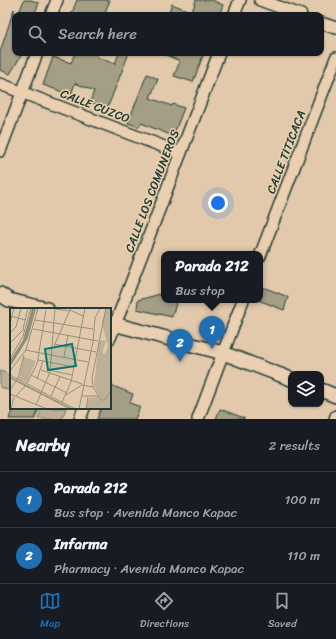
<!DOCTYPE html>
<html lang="en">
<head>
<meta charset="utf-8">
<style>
	body { margin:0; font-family:Sriracha,sans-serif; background:#20242c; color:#f1f3f6 }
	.controls { position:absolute; right:12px; bottom:12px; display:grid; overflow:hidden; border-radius:8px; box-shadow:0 1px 3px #0004 }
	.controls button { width:36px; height:36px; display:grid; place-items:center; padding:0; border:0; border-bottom:1px solid #363941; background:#171b24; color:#f1f3f6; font:20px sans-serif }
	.you { position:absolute; left:218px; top:203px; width:14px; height:14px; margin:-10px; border:3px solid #fff; border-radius:50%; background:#1a73e8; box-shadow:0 0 0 6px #1a73e833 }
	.badge { display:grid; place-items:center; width:26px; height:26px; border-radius:50%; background:#1f6fb2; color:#fff; font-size:13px; font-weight:700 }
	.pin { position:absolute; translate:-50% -33px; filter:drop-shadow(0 1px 2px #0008) }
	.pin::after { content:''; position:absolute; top:21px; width:14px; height:12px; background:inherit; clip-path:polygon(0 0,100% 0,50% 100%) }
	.popup { position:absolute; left:161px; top:251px; width:102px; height:52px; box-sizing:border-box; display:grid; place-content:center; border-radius:8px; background:#171b24; filter:drop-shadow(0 1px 3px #0005); font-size:13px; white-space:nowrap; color:#9ea1a6 }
	.popup b { font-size:15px; color:#f1f3f6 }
	.popup::after { content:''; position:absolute; left:50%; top:100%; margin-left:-8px; border:8px solid transparent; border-top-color:#171b24 }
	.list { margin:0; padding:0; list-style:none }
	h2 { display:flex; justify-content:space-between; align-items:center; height:52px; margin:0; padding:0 16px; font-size:17px }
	h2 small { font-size:13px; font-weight:400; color:#9ea1a6 }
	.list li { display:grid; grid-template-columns:26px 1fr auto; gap:12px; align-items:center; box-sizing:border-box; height:56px; padding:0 16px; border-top:1px solid #363941 }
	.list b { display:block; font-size:15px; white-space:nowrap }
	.list p { margin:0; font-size:13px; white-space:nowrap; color:#9ea1a6 }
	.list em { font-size:13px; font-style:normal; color:#9ea1a6 }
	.icon { flex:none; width:22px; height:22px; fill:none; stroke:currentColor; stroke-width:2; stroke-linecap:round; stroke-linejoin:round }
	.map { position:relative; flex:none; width:336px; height:419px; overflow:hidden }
	.search { position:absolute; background:#171b24; box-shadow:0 1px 3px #0004; left:12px; right:12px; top:12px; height:44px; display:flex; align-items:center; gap:10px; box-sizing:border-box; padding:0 14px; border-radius:8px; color:#9ea1a6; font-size:15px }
	.sheet { height:164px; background:#171b24 }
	nav { display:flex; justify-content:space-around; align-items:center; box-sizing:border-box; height:56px; border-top:1px solid #363941; background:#171b24; font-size:11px; color:#9ea1a6 }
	nav a { display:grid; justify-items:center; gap:2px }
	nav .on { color:#1f6fb2 }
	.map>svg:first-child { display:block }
	.green { fill:#beaf96; stroke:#6e7665 }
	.building { fill:#a59e87; stroke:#1f3d34 }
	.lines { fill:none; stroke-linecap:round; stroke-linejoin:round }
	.minor-casing { stroke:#1f3d34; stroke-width:14 }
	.tertiary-casing { stroke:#1f3d34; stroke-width:16 }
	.minor { stroke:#eacfb1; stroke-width:11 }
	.tertiary { stroke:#eacfb1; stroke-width:13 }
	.labels { text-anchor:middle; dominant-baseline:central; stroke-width:3; stroke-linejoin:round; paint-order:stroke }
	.street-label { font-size:12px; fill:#1f3d34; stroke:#eacfb1 }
	.inset-road { fill:none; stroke:#94917c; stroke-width:1 }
	.view { fill:#0f766e; fill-opacity:0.15; stroke:#0f766e; stroke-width:2 }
	.inset-edge { fill:none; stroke:#1f3d34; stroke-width:2 }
</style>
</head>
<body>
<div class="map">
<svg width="336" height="419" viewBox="0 0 336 419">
	<rect width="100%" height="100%" fill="#e2c9ac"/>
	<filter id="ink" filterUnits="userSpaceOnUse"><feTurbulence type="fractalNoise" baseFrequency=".025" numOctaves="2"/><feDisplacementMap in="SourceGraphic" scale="8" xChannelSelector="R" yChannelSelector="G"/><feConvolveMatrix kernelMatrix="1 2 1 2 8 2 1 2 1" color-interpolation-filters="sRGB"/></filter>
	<g filter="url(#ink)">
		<g class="green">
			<polygon points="0,371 11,375 11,391 0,387"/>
			<polygon points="42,408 66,408 62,419 38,419"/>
		</g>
		<g class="building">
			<polygon points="24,0 31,0 39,3 34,15 18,15"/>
			<polygon points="77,0 110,0 104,15 71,15"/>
			<polygon points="196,0 212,0 223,5 219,15 168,15 172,4 192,12"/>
			<polygon points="14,9 15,53 22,54 10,74 0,70 0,52"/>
			<polygon points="75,53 98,53 97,57 115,64 119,53 129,53 107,109 90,102 94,91 75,83 71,95 43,85 53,57 71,63"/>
			<polygon points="161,53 204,53 193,82 174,76 180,61"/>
			<polygon points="147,74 158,79 150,98 172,106 173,104 184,108 173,136 141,123 139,127 128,123"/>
			<polygon points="263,287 288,297 284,310 258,300 260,300"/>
			<polygon points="164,293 164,300 177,300 172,317 137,309 138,300"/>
			<polygon points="110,385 133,394 130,403 140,407 135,419 97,419 101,408 110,408"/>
			<polygon points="13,408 39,408 35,419 9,419"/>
			<polygon points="220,409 244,418 244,419 216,419"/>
		</g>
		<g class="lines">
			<g class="minor-casing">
				<g id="minor">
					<polyline points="260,0 301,15"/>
					<polyline points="51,15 57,0"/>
					<polyline points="234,15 240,0"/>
					<polyline points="321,23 336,28"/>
					<polyline points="0,84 180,153"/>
					<polyline points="0,151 37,53"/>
					<polyline points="260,256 336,58"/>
					<polyline points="110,338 219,53"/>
					<polyline points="80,419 84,408"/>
					<polyline points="198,419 243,300"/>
					<polyline points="335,419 336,416"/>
				</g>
			</g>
			<g class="tertiary-casing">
				<g id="tertiary">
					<polyline points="0,294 9,300 47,309"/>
					<polyline points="110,323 223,353 291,379"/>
					<polyline points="321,390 336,396"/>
				</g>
			</g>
			<use href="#minor" class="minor"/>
			<use href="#tertiary" class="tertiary"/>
		</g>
	</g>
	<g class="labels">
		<g class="street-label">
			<text transform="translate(95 106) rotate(21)">CALLE CUZCO</text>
			<text transform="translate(286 152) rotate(-69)">CALLE TITICACA</text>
			<text transform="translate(152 191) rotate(-69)">CALLE LOS COMUNEROS</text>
		</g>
	</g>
	<g transform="translate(10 308)">
		<rect width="101" height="101" fill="#e2c9ac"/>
		<path d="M96,0H101V82L95,92L91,91L84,78L89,32L96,33L92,45L95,46L98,39L92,15ZM13,49L26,53L17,74L9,71ZM101,85V101H76L79,90L88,89L94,93Z" fill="#beaf96"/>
		<path d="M22,0H26L18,30L0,59V53L13,32Z" fill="#8f8e7a"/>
		<path class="inset-road" d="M96,0L82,70L83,79L91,92H95L101,83M45,1L60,3M60,2L73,8M0,8L16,12M25,12L83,21M0,15L4,0M13,21L18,0M23,21L88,33M0,25L6,19L11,0M0,35L14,21M44,36L86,44M44,38L61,0M15,42L78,54M54,49L58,27M0,51L13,28L21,0M28,52L64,59M31,62L72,76M39,62L62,67M0,63L16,42L28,0M0,67L65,101M21,67L57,85M0,69L62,101M0,70L60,101M27,71L33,53M17,75L27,56L36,2M0,82L8,70L14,47M0,86L37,101M56,87L72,77L83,79M6,88L15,78M41,88L50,69M71,88H89M52,94L61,74L75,0M26,97L40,64L45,0M1,101L4,89M69,101L83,34L85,10L90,0M76,101L78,89"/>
		<path class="view" d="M62,36L66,58L38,62L35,41Z"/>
		<rect width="101" height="101" class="inset-edge"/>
	</g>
</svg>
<div class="controls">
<button><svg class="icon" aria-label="layers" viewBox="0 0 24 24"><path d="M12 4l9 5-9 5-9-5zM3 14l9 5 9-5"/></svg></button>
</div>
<div class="you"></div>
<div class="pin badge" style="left:212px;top:349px">1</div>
<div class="popup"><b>Parada 212</b>Bus stop</div>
<div class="pin badge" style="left:180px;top:362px">2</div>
<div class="search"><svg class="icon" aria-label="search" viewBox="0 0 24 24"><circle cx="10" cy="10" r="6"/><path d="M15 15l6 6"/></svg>Search here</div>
</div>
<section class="sheet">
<h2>Nearby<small>2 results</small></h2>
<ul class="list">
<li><span class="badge">1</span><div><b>Parada 212</b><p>Bus stop · Avenida Manco Kapac</p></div><em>100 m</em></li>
<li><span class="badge">2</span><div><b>Infarma</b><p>Pharmacy · Avenida Manco Kapac</p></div><em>110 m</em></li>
</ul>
</section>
<nav>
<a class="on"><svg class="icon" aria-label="map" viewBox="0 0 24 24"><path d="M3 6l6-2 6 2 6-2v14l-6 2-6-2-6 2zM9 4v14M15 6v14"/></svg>Map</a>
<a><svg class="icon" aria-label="directions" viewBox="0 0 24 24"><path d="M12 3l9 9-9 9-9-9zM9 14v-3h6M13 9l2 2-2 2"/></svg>Directions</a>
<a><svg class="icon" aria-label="saved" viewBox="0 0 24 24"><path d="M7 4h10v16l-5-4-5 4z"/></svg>Saved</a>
</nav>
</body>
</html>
